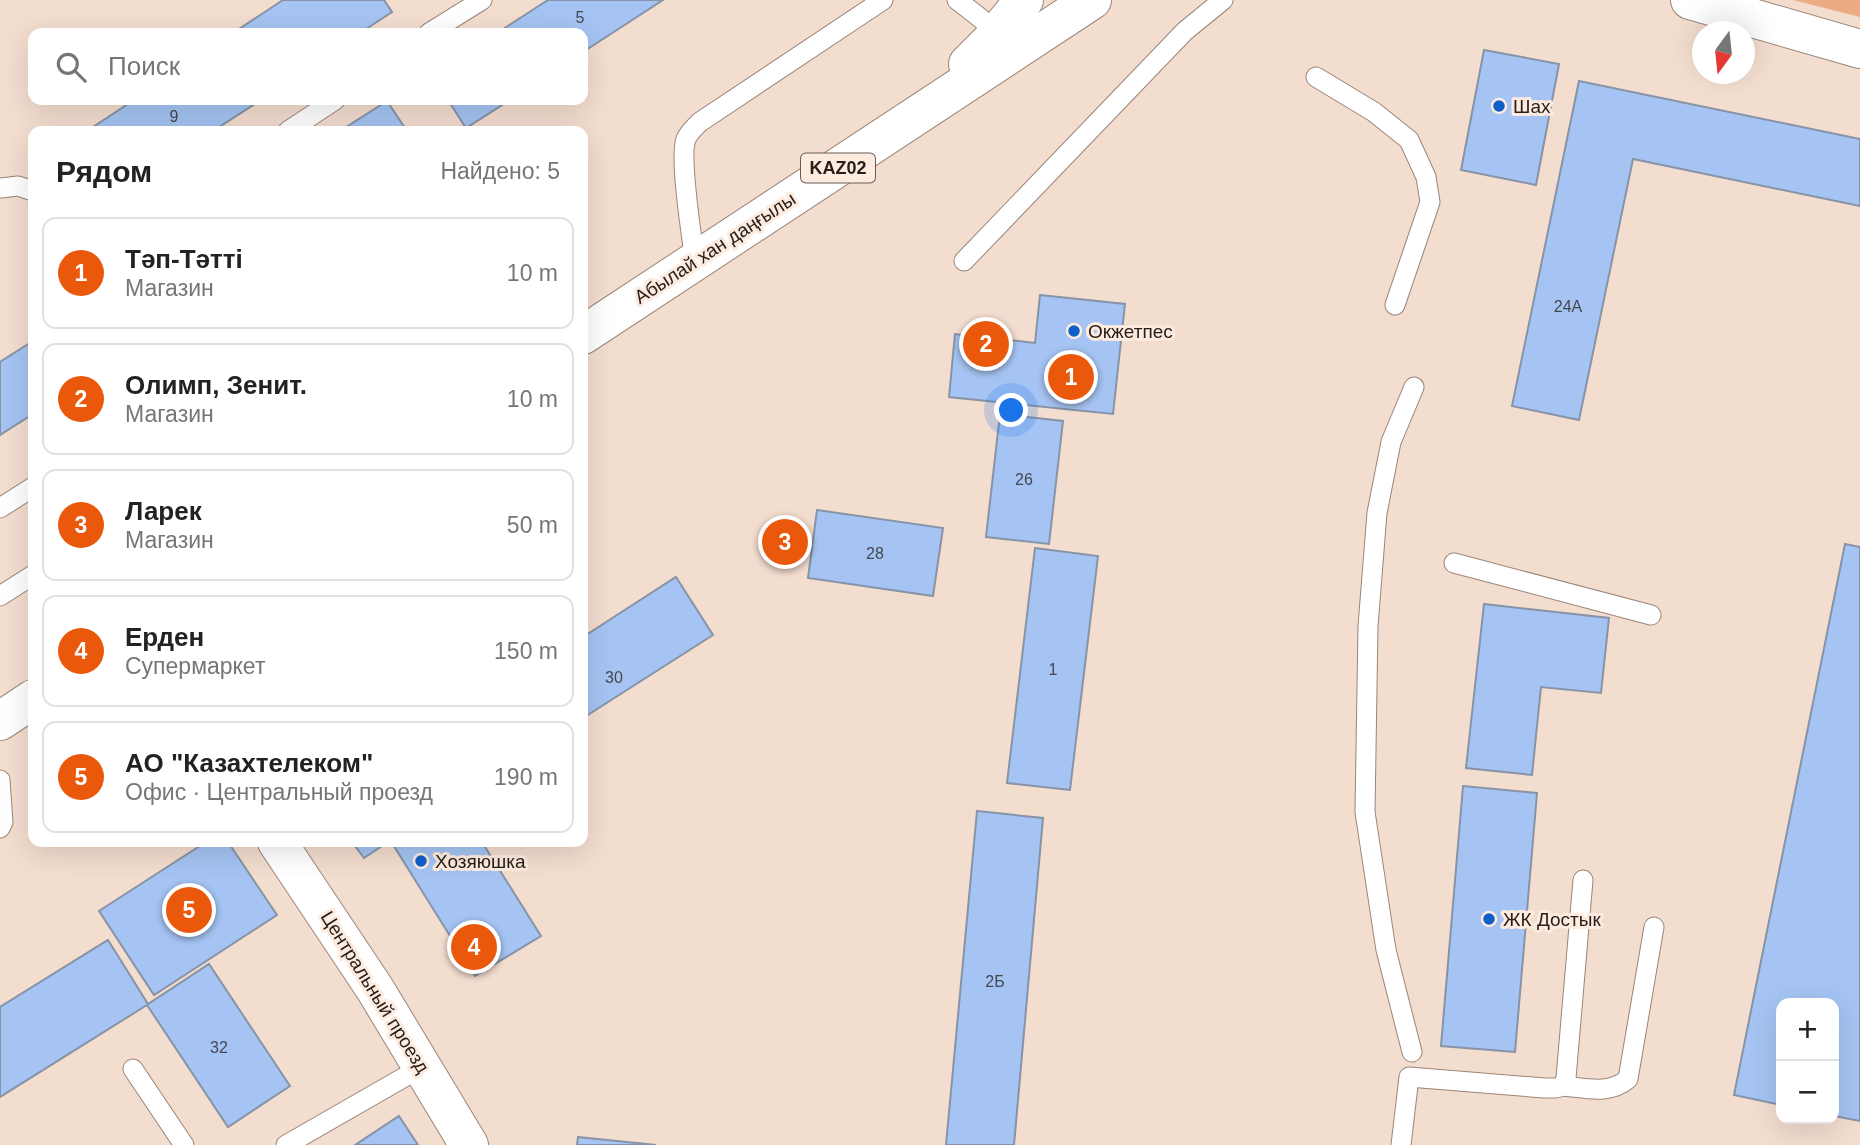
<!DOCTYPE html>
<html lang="ru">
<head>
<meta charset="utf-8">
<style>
	body { margin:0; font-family:Arial,sans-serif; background:#f2f2f2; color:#222 }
	.controls { position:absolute; right:21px; bottom:21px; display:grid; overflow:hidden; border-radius:14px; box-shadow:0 7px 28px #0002 }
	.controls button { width:63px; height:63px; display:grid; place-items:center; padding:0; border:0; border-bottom:2px solid #e0e0e0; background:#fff; color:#222; font:35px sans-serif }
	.compass { position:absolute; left:1692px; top:21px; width:63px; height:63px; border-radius:50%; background:#fff; box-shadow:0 7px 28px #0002; rotate:195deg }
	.you { position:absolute; left:1012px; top:411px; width:24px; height:24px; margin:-18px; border:5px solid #fff; border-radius:50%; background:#1a73e8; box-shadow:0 0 0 10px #1a73e833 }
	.badge { display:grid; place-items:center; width:46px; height:46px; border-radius:50%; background:#ea580c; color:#fff; font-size:23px; font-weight:700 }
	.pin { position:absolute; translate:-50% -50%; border:4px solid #fff; box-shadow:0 2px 7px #0006 }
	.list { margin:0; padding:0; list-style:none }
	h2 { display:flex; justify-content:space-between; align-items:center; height:91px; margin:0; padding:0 28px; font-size:30px }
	h2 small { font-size:23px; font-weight:400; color:#767676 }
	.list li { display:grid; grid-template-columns:46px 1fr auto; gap:21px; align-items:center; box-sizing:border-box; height:112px; margin:0 14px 14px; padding:0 14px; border:2px solid #e0e0e0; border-radius:14px }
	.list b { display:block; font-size:26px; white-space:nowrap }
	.list p { margin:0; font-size:23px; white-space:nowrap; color:#767676 }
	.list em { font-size:23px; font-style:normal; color:#767676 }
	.icon { flex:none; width:38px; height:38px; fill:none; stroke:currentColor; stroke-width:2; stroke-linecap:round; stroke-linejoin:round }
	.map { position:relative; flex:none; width:1860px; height:1145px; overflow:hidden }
	.search { position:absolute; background:#fff; box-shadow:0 7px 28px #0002; left:28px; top:28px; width:560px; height:77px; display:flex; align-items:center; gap:18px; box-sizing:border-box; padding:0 24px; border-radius:14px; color:#767676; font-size:26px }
	.panel { position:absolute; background:#fff; box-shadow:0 7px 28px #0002; left:28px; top:126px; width:560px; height:721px; border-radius:14px }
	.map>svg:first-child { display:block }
	.green { fill:#ebac84 }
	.building { fill:#a5c4f3; stroke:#8793a6; stroke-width:2 }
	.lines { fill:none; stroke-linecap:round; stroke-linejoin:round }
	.service-casing { stroke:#9a8578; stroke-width:21 }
	.minor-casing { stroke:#9a8578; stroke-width:40 }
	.tertiary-casing { stroke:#9a8578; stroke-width:40 }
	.trunk-casing { stroke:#9a8578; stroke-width:40 }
	.service { stroke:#fff; stroke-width:19 }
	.minor { stroke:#fff; stroke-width:38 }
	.tertiary { stroke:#fff; stroke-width:38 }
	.trunk { stroke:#fff; stroke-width:38 }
	.poi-dot { fill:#0f5fc9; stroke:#fdebdf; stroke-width:2.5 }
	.labels { text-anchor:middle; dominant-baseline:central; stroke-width:6; stroke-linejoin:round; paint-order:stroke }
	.number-label { font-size:16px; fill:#464850 }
	.shield { fill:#fdebdf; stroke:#665c54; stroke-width:2 }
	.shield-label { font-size:18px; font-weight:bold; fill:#261e19 }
	.poi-label { font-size:19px; fill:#261e19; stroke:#fdebdf; text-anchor:start }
	.street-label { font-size:19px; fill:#261e19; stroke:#fdebdf }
</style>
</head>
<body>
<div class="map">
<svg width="1860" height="1145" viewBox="0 0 1860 1145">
	<rect width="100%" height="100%" fill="#f3ddcf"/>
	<polygon class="green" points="1793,0 1860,0 1860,17"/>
	<g class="building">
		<polygon points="283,0 384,0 392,12 360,33 233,33"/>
		<polygon points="548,0 663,0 583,52 583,33 497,33"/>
		<polygon points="1484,50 1559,64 1536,185 1461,170"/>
		<polygon points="1579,81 1860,139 1860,206 1633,159 1579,420 1512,406"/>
		<polygon points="134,100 261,100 213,131 87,131"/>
		<polygon points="448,100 510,100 466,128"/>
		<polygon points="387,101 407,131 340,131"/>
		<polygon points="1040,295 1125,304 1113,414 949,397 955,334 1035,343"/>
		<polygon points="33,341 33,414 0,435 0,362"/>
		<polygon points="1000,414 1063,421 1049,544 986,537"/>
		<polygon points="817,510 943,528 933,596 808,578"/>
		<polygon points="1845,544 1860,547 1860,1121 1834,1116 1834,1003 1781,1003 1781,1105 1734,1095"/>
		<polygon points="1035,548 1098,556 1070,790 1007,783"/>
		<polygon points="676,577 713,635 583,718 583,637"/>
		<polygon points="1484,604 1609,618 1601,693 1541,687 1532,775 1466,768"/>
		<polygon points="1463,786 1537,793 1515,1052 1441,1046"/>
		<polygon points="977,811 1043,818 1014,1145 946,1145"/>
		<polygon points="206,842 228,842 277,915 154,995 99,911"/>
		<polygon points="352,842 388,842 364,858"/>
		<polygon points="395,842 482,842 541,936 475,976 392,843"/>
		<polygon points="108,940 148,1004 209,964 290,1086 228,1127 147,1005 0,1097 0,1007"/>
		<polygon points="399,1116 418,1145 355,1145"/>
		<polygon points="578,1137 656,1145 577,1145"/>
	</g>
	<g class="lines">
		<g class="service-casing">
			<g id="service">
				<polyline points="957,0 1002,35"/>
				<polyline points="429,33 482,0"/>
				<polyline points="1316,77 1374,112 1409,140 1426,177 1430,202 1395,305"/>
				<polyline points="288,131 335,100"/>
				<polyline points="0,188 18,186 33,191"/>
				<polyline points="964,261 1185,31 1223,0"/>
				<path d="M695,262C692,238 679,157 686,139C689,132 695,127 700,122L883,0"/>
				<polyline points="0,508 33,487"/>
				<polyline points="1454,563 1651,615"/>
				<polyline points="0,596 33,575"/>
				<polyline points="0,780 3,822 0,828"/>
				<polyline points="1412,1052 1386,950 1365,812 1368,626 1377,513 1391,442 1414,387"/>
				<polyline points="133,1069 184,1145"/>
				<path d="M1563,1086C1586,1088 1609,1095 1628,1079L1654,927"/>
				<polyline points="286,1145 422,1067"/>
				<polyline points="1401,1145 1409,1077 1544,1088 1556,1088 1563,1086 1566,1078 1583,880"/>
			</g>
		</g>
		<g class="minor-casing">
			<polyline id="minor" points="277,842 375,989 469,1145"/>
		</g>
		<g class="tertiary-casing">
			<polyline id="tertiary" points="1690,0 1860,49"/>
		</g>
		<g class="trunk-casing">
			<g id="trunk">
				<polyline points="968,64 990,42 1024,0"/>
				<polyline points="583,335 1092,0"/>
				<polyline points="0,721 33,699"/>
			</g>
		</g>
		<use href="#service" class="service"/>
		<use href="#minor" class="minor"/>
		<use href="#tertiary" class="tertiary"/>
		<use href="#trunk" class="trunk"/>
	</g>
	<g class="poi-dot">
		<circle cx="1499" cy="106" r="7"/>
		<circle cx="1074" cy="331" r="7"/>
		<circle cx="421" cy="861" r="7"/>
		<circle cx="1489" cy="919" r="7"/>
	</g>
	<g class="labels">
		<g class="number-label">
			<text x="580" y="17">5</text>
			<text x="174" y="116">9</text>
			<text x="1568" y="306">24А</text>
			<text x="1024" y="479">26</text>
			<text x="875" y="553">28</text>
			<text x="1053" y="669">1</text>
			<text x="614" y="677">30</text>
			<text x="995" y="981">2Б</text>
			<text x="219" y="1047">32</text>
		</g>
		<rect class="shield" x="801" y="153.5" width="74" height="29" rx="5"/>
		<g class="shield-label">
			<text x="838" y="168">KАZ02</text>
		</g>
		<g class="poi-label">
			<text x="1513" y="106">Шах</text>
			<text x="1088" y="331">Окжетпес</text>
			<text x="435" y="861">Хозяюшка</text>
			<text x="1503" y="919">ЖК Достык</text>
		</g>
		<g class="street-label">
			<text transform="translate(715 248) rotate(-33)">Абылай хан даңғылы</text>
			<text transform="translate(375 992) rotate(58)">Центральный проезд</text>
		</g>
	</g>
</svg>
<div class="controls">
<button>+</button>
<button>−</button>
</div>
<svg class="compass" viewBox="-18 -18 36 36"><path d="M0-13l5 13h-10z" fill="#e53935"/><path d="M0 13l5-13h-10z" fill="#767676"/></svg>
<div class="you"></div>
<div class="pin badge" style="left:1071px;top:377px">1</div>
<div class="pin badge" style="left:986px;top:344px">2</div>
<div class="pin badge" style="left:785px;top:542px">3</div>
<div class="pin badge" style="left:474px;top:947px">4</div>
<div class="pin badge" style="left:189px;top:910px">5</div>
<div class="search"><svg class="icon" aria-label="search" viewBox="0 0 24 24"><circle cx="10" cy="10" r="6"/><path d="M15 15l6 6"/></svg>Поиск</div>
<section class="panel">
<h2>Рядом<small>Найдено: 5</small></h2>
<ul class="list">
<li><span class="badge">1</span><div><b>Тәп-Тәтті</b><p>Магазин</p></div><em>10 m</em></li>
<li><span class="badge">2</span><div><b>Олимп, Зенит.</b><p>Магазин</p></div><em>10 m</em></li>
<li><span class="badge">3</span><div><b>Ларек</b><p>Магазин</p></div><em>50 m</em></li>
<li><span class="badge">4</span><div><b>Ерден</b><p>Супермаркет</p></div><em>150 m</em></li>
<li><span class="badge">5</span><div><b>АО &quot;Казахтелеком&quot;</b><p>Офис · Центральный проезд</p></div><em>190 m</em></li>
</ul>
</section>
</div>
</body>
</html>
